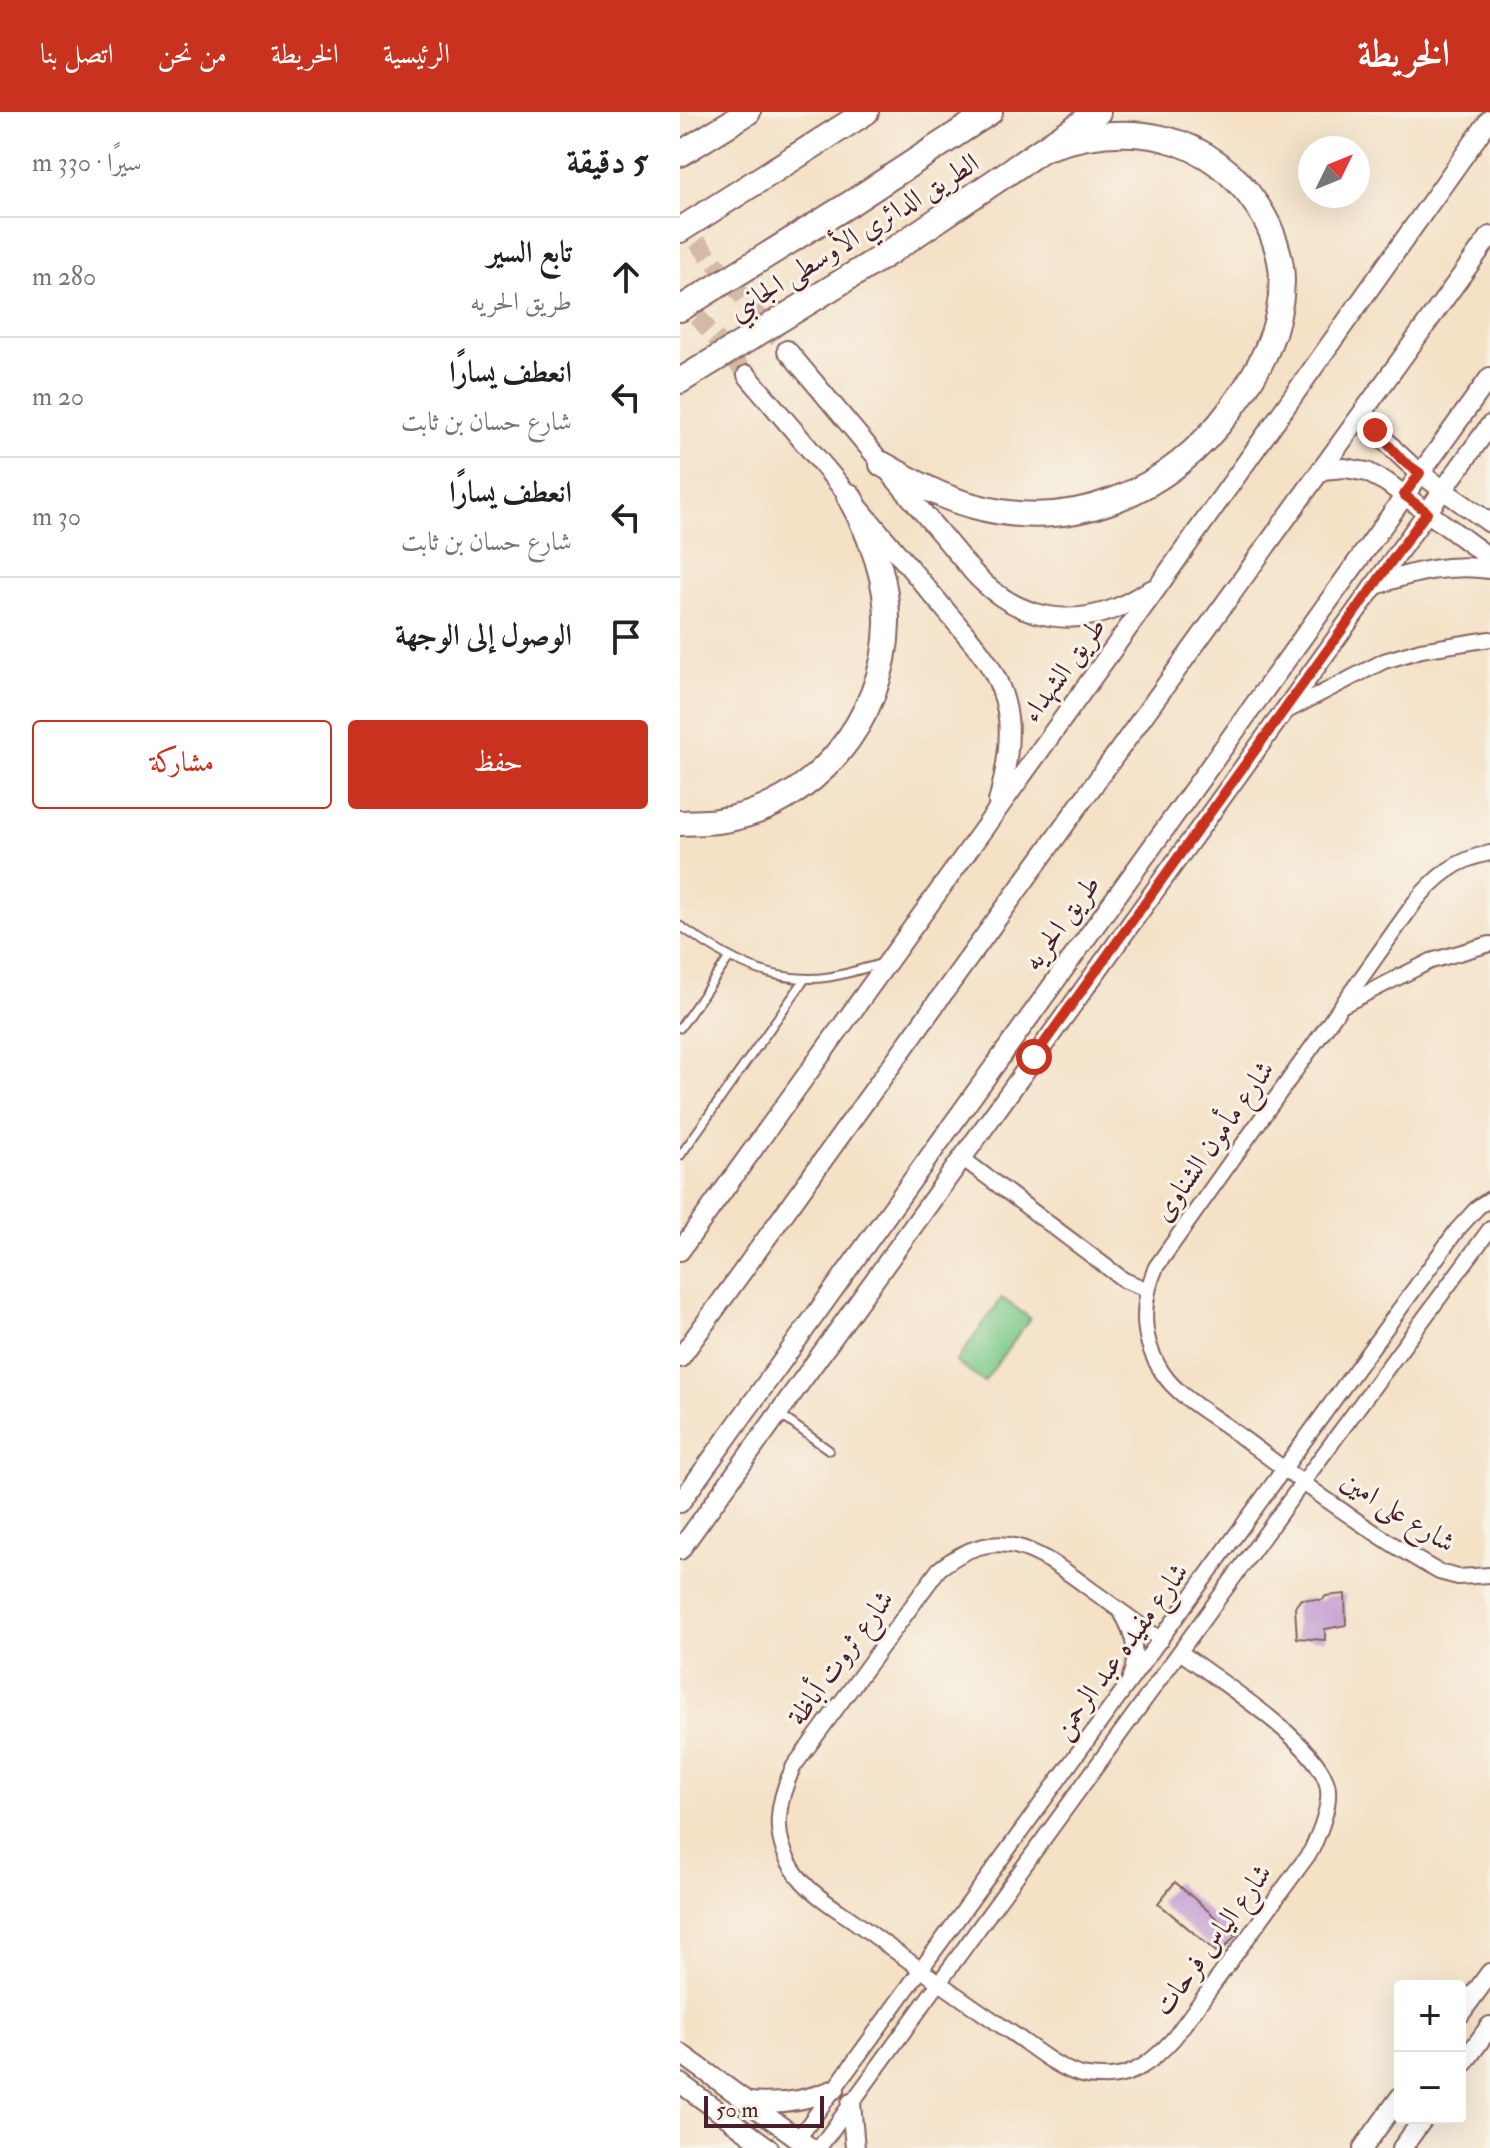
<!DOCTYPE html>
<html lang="ar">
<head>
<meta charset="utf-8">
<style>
	body { margin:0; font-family:"IM FELL Double Pica",Amiri,serif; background:#f6f6f6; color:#222; direction:rtl }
	.controls { position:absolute; right:24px; bottom:24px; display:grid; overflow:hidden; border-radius:8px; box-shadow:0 8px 32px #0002 }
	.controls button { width:72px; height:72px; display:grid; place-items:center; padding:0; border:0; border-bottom:2px solid #e0e0e0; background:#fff; color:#222; font:40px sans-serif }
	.compass { position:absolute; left:618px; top:24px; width:72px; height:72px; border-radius:50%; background:#fff; box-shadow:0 8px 32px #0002; rotate:47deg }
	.scale { position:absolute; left:24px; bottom:20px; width:120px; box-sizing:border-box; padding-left:8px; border:4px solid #4a1f2b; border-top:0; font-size:22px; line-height:28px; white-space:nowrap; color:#4a1f2b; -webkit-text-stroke:6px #f7f3e8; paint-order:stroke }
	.stop { position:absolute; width:24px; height:24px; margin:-18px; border:6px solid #c8321e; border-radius:50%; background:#fff }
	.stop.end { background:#c8321e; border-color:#fff; box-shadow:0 2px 8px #0008 }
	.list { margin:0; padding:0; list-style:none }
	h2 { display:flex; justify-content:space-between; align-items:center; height:104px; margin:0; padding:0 32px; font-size:34px }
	h2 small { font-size:26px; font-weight:400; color:#767676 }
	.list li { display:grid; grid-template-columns:52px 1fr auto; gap:24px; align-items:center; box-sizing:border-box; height:120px; padding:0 32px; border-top:2px solid #e0e0e0 }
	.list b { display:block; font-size:30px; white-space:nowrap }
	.list p { margin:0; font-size:26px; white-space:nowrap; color:#767676 }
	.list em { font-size:26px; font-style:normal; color:#767676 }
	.actions { display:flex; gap:16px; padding:24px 32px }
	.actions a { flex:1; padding:18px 0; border:2px solid #c8321e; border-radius:8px; text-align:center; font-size:28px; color:#c8321e }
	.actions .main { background:#c8321e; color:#fff }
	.icon { flex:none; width:44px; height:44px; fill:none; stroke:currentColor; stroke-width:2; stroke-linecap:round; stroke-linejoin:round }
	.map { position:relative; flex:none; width:810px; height:2036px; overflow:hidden; direction:ltr }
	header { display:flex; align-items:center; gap:48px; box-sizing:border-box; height:112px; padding:0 40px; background:#c8321e; color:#fff }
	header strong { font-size:38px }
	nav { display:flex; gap:44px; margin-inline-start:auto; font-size:28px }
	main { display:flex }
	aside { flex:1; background:#fff }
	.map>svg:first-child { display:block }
	.green { fill:#7cc987; stroke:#637459; stroke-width:2 }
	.building { fill:#be93d0 }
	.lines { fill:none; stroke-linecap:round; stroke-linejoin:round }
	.secondary-tunnel { stroke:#d2baa7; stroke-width:18; stroke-dasharray:18 9; stroke-linecap:butt }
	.lane-casing { stroke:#866361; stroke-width:11 }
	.street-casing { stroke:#866361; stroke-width:18 }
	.secondary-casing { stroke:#866361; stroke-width:22 }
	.highway-casing { stroke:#866361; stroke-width:28 }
	.lane { stroke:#fff; stroke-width:7 }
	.street { stroke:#fff; stroke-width:14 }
	.secondary { stroke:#fff; stroke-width:18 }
	.highway { stroke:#fff; stroke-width:24 }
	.route { stroke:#c8321e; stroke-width:10 }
	.labels { text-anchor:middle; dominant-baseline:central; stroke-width:6; stroke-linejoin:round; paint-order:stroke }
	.street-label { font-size:28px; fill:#4a1f2b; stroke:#f7f3e8 }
</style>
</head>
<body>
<header>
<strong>الخريطة</strong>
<nav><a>الرئيسية</a><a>الخريطة</a><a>من نحن</a><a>اتصل بنا</a></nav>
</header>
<main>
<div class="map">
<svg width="810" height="2036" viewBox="0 0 810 2036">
	<rect width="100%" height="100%" fill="#f7f3e8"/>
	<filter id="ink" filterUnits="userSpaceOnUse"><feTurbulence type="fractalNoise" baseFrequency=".0125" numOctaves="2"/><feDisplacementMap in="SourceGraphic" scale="16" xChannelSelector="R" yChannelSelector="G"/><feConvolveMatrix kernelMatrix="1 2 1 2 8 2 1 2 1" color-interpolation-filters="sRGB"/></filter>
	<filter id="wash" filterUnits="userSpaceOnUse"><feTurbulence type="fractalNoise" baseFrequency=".006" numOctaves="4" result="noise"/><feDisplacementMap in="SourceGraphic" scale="32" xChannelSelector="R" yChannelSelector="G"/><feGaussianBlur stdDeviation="1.8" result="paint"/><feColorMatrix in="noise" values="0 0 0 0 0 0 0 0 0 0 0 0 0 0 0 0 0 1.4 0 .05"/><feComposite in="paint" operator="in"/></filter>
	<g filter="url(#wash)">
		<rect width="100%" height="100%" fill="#f4e1c6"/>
		<polygon class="green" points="322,1186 350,1206 304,1270 276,1250"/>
		<g id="blocks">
			<g class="building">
				<polygon points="665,1482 666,1513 645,1517 645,1528 617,1526 615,1495 621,1487 642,1488 646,1484"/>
				<polygon points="495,1770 556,1823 539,1842 478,1791"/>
			</g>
		</g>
	</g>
	<g filter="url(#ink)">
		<use href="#blocks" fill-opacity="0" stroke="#866361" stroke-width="2"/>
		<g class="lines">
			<g class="secondary-tunnel">
				<polyline points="0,109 107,238"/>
				<polyline points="0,184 67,263"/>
			</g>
			<g class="lane-casing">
				<g id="lane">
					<path d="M0,814C45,845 91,874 149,865C167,862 185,856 203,851"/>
					<polyline points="0,916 49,846"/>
					<polyline points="0,1044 125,867"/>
					<polyline points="99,1302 149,1338"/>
				</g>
			</g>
			<g class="street-casing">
				<g id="street">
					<polyline points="605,600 704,549 741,538 810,527"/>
					<path d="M810,741C777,747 755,765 735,790L476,1155C461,1190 460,1226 482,1260C497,1284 529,1301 552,1318C616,1366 689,1421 759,1460L778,1465L810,1463"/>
					<polyline points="663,893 751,849 810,832"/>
					<polyline points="282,1046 444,1168 468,1178"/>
					<path d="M442,1502C454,1522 459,1543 450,1565"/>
					<path d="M481,1528C456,1510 431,1492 406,1474C354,1436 317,1411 259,1457L114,1654C97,1689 91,1723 113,1757C128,1781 156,1796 178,1812C227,1848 276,1883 326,1917C349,1932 372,1953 398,1962C405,1964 415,1965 422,1965C453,1967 475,1947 494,1926L631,1739C639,1722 654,1688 646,1669C631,1627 538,1568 500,1540"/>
					<polyline points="118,2027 777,1118 798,1095 810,1087"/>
					<polyline points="139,2036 623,1370 810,1117"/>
				</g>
			</g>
			<g class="secondary-casing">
				<g id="secondary">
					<path d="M107,238L292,459C329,501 380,517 434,497C448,492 460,483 473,477"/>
					<path d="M67,263L294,532C337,584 334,628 318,690"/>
					<path d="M684,299C714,350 763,377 810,411"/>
					<polyline points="641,358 665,356 687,360 706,370 810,446"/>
					<path d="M693,474C732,460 769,451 810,457"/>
					<polyline points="0,1139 479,473 810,7"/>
					<polyline points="0,1246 810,124"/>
					<polyline points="0,1391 810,265"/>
					<polyline points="0,1438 810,313"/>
					<polyline points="780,1902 810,1861"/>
					<polyline points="0,1941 131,2036"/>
					<polyline points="780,1956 810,1914"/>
					<polyline points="0,1971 89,2036"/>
					<path d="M68,1990C99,1993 126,1989 155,1977"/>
					<polyline points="171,1991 175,2036"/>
					<polyline points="683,2036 720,1985"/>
					<polyline points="722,2036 744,2006"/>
				</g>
			</g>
			<g class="highway-casing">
				<g id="highway">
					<polyline points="0,42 68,0"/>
					<polyline points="0,118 186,0"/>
					<polyline points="0,197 168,93 310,0"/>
					<polyline points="0,269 210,140 418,0"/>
					<path d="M202,352C231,368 258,384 290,393C392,423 490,380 551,297C580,258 601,219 602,169C602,144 592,116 578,95C528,20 449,8 369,35"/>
					<path d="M0,711C12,710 25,711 37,709C133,697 205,607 207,512C208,466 191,423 169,384"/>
				</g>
			</g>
			<use href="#lane" class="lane"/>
			<use href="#street" class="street"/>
			<use href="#secondary" class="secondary"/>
			<use href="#highway" class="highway"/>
		</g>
	</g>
	<g class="lines" filter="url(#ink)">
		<polyline class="route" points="354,945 747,400 724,383 740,361 723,349 695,318"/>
	</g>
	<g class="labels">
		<g class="street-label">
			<text transform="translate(174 125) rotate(-32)">الطريق الدائري الأوسطى الجانبي</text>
			<text transform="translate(384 558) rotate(-54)">طريق الشهداء</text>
			<text transform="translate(382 811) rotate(-54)">طريق الحريه</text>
			<text transform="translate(534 1029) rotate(-55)">شارع مأمون الشناوى</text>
			<text transform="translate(718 1400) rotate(32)">شارع على امين</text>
			<text transform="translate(441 1539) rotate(-54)">شارع مفيده عبد الرحمن</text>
			<text transform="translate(161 1546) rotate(-54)">شارع ثروت أباظة</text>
			<text transform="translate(533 1828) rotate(-54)">شارع الياس فرحات</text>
		</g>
	</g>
</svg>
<div class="controls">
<button>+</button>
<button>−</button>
</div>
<svg class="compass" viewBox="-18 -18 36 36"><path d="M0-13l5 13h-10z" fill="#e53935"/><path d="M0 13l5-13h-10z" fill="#767676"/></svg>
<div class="scale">50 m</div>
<div class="stop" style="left:354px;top:945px"></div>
<div class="stop end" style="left:695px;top:318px"></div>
</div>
<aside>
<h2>5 دقيقة<small>سيرًا · 330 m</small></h2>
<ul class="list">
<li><svg class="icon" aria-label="ahead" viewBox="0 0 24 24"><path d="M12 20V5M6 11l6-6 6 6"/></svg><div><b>تابع السير</b><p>طريق الحريه</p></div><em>280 m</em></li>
<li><svg class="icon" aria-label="left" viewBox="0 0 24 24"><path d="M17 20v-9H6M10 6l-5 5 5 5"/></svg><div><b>انعطف يسارًا</b><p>شارع حسان بن ثابت</p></div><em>20 m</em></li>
<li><svg class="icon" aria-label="left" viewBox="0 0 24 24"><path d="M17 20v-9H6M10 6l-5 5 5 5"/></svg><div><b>انعطف يسارًا</b><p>شارع حسان بن ثابت</p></div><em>30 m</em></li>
<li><svg class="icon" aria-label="arrive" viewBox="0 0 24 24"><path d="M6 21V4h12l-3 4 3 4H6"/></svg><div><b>الوصول إلى الوجهة</b></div></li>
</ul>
<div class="actions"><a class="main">حفظ</a><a>مشاركة</a></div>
</aside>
</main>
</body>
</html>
